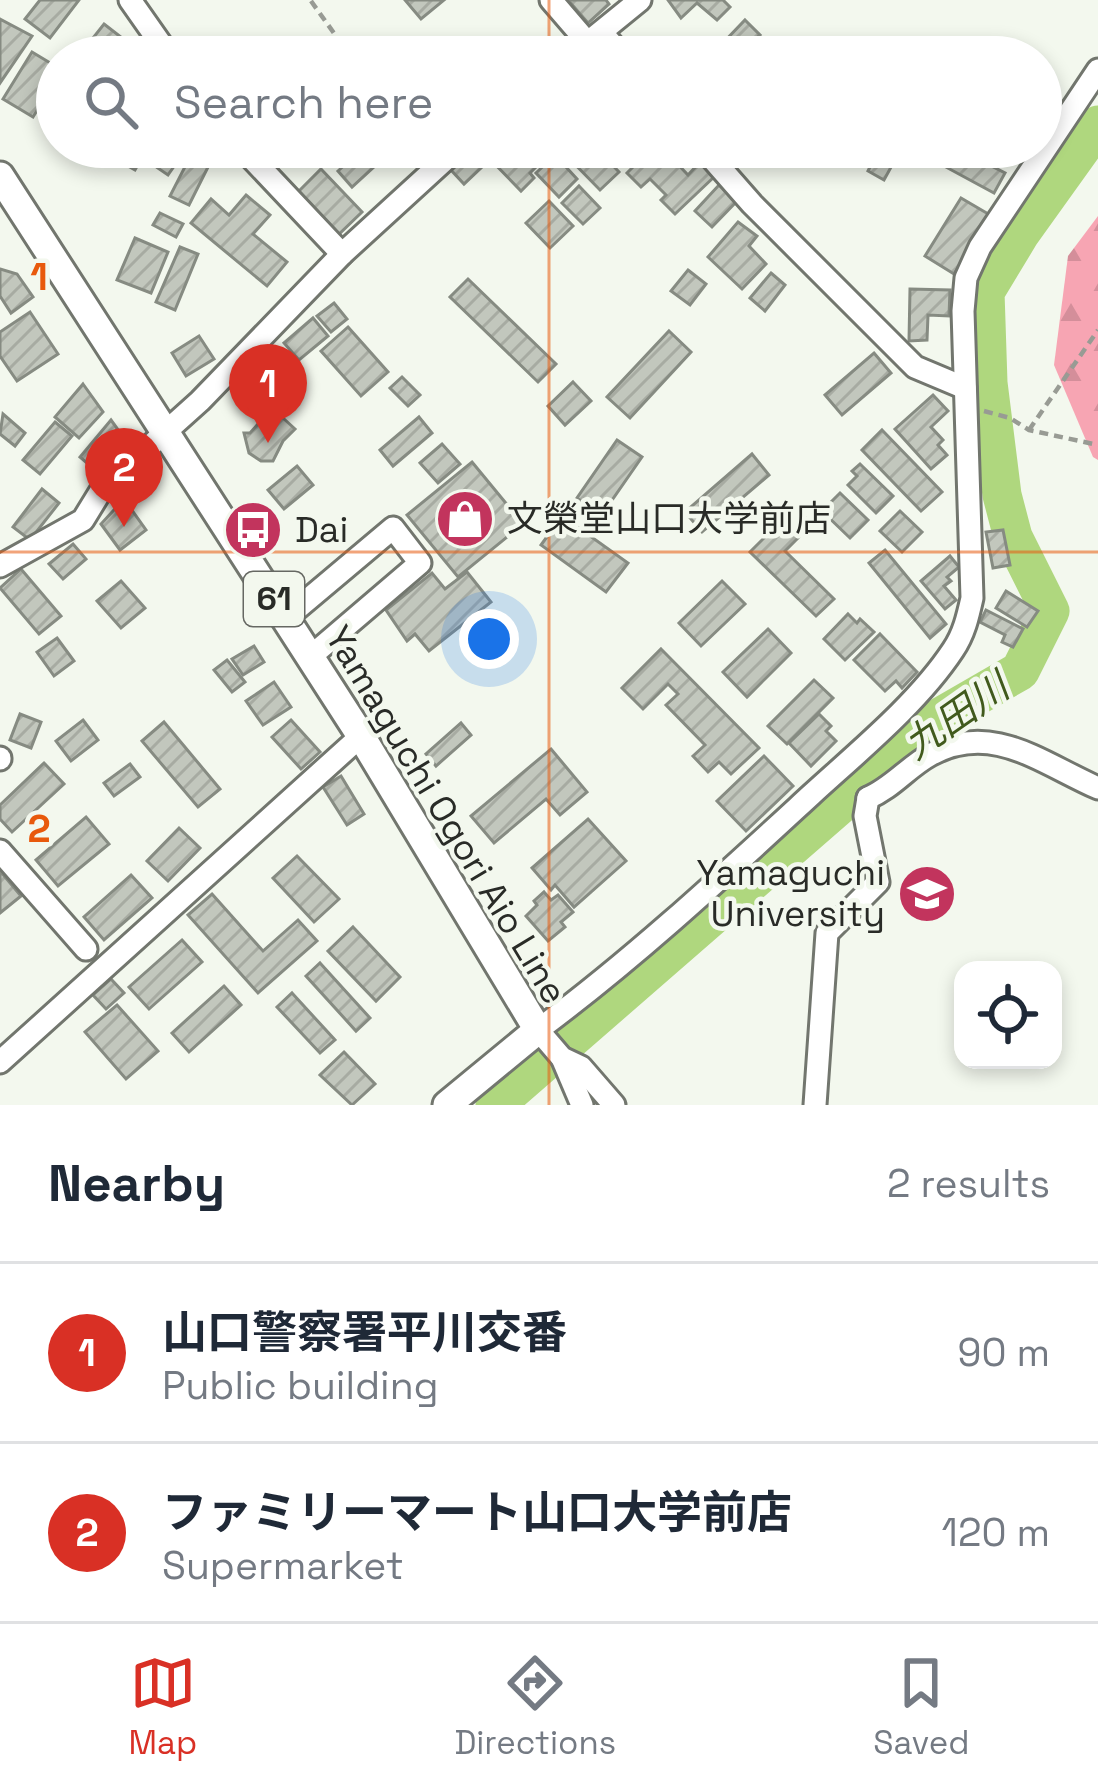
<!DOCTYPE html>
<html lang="en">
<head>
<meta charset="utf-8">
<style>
	body { margin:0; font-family:"Space Grotesk","Noto Sans JP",sans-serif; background:#f2f2f3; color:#1f2937 }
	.controls { position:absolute; right:36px; bottom:36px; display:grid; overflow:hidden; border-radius:24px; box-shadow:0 6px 18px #0003 }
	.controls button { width:108px; height:108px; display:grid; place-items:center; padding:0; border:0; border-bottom:3px solid #e0e1e3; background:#fff; color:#1f2937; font:60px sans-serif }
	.you { position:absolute; left:489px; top:639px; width:42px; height:42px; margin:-30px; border:9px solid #fff; border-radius:50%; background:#1a73e8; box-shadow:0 0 0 18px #1a73e833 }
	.badge { display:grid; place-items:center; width:78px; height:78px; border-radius:50%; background:#d93025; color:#fff; font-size:39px; font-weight:700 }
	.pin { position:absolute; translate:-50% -99px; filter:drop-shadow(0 3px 6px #0008) }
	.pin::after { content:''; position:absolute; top:63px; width:42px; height:36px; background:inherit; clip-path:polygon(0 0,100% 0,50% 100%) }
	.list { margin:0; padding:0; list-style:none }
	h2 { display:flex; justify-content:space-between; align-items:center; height:156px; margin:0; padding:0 48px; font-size:51px }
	h2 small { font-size:39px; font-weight:400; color:#747a83 }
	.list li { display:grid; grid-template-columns:78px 1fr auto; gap:36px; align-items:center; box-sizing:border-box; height:180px; padding:0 48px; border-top:3px solid #e0e1e3 }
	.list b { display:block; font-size:45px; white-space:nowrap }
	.list p { margin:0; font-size:39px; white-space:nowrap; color:#747a83 }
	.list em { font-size:39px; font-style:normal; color:#747a83 }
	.icon { flex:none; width:66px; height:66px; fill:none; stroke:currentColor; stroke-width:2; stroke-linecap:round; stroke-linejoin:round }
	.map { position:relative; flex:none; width:1098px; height:1105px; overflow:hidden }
	.search { position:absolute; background:#fff; box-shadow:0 6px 18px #0003; left:36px; right:36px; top:36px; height:132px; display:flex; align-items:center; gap:30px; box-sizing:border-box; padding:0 42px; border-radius:66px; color:#747a83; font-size:45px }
	.sheet { height:516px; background:#fff }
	nav { display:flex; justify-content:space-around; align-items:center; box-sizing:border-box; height:168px; border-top:3px solid #e0e1e3; background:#fff; font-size:33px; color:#747a83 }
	nav a { display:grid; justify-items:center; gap:6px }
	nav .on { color:#d93025 }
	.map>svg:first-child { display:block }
	.forest { fill:url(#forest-firs) }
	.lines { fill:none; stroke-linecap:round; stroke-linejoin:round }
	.river { stroke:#afd77e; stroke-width:39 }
	.building { fill:url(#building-hatch); stroke:#868b82; stroke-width:3 }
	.minor-casing { stroke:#72766e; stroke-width:27 }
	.major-casing { stroke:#72766e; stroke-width:33 }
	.path { stroke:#989b94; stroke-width:4.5; stroke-dasharray:9 6; stroke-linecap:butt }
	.minor { stroke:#fff; stroke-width:21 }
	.major { stroke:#fff; stroke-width:27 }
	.grid { fill:none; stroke:#e8590c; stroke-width:3; stroke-opacity:0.55 }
	.labels { text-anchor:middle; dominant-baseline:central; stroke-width:9; stroke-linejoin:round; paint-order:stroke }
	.shield { fill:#f3f8ee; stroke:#666863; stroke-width:3 }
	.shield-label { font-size:33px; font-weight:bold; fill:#292b27 }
	.poi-label { font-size:36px; fill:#292b27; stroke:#f3f8ee; text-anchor:start }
	.street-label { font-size:36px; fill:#292b27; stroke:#f3f8ee }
	.water-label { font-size:39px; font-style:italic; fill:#415a1d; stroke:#f3f8ee }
	.grid-label { font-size:39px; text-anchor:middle; font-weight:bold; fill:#e8590c; stroke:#f3f8ee; stroke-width:9; stroke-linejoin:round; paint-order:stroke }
</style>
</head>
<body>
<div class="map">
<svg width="1098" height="1105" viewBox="0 0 1098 1105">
	<defs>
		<pattern id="forest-firs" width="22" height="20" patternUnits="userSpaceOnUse" patternTransform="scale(3)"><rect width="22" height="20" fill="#f7a5b3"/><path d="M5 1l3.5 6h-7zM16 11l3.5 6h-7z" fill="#d48e9a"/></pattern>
		<pattern id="building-hatch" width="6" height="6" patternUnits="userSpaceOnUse" patternTransform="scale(3)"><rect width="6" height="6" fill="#c2c7bd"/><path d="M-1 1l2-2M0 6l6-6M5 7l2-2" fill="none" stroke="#a7aba2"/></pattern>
	</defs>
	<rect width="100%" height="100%" fill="#f3f8ee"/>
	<polygon class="forest" points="1098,216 1098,460 1093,457 1054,365 1068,256"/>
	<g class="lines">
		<polyline class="river" points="495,1105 942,716 1020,671 1050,611 1013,537 1002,495 988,383 985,292 1020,234 1098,125"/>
	</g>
	<g class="building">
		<polygon points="40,0 79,0 50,38 25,19"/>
		<polygon points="405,0 444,0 421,19"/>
		<polygon points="568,0 606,0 609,4 588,23"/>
		<polygon points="668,0 723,0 730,7 717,20 697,3 681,18"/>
		<polygon points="0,19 32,36 0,83"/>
		<polygon points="745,20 760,35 733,57 721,45"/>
		<polygon points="104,24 126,41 114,57 78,57"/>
		<polygon points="32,52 57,67 57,78 33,117 3,99"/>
		<polygon points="127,147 148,147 135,170 119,161"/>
		<polygon points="156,147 170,147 182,155 168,175 146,160"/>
		<polygon points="364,147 379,147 387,155 352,187 338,171"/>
		<polygon points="503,147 517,160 530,147 544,147 550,153 530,173 534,178 521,191 490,159"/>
		<polygon points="558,147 595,147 619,172 600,190"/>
		<polygon points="653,147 677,147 671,157 688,175 700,162 714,177 675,214 661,200 666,195 650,179 641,187 627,173"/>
		<polygon points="880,147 902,147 884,180 868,171"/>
		<polygon points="954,147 1005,173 994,193 944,166"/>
		<polygon points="192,153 210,163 189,205 170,196"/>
		<polygon points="468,154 481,168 464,184 451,170"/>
		<polygon points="555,155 577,179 559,197 536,173"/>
		<polygon points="321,169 362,212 337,236 297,193"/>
		<polygon points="719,185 737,201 712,227 695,211"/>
		<polygon points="579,186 600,208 583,224 562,203"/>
		<polygon points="246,195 270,215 253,234 287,262 267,286 191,223 211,199 229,215"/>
		<polygon points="961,198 990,215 954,274 925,256"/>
		<polygon points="549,201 573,226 550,248 526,223"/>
		<polygon points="160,213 183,224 176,237 153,225"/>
		<polygon points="738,222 757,236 749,246 766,264 742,289 708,257"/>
		<polygon points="135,238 168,252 151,293 117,280"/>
		<polygon points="180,247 198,254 175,310 156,302"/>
		<polygon points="0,269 17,274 33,297 11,313 0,296"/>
		<polygon points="688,270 706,284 690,305 671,291"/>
		<polygon points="771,273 785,285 765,311 750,298"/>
		<polygon points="468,279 556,364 538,382 450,297"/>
		<polygon points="910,289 950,290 949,316 928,315 927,340 909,341"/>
		<polygon points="334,303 347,319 331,332 317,316"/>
		<polygon points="30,312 58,354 17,381 0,356 0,332"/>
		<polygon points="313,318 328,336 299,360 284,343"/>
		<polygon points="348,327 388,372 361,396 321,351"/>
		<polygon points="669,331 691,352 630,418 607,397"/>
		<polygon points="199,336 214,359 186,376 172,353"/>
		<polygon points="874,353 891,373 842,415 825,395"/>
		<polygon points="402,377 420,395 408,406 390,388"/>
		<polygon points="573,382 591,401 565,425 548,406"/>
		<polygon points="83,384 103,412 79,438 55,417"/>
		<polygon points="933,395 948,411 931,427 943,440 938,445 947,455 931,469 895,429"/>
		<polygon points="272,408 295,429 283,441 273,461 261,461 249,453 244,433 250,433"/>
		<polygon points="3,414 25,433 15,446 0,434"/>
		<polygon points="419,417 432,433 393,466 380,450"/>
		<polygon points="111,420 129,445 102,476 80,457"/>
		<polygon points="55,422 72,436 40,474 23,460"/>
		<polygon points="882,430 942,492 921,511 862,450"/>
		<polygon points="617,440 642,457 601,516 577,498"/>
		<polygon points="442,444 460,464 438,483 420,463"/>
		<polygon points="752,454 769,475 702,532 685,512"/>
		<polygon points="472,462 523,524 458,577 407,515"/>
		<polygon points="860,464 893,496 876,513 848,485 857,476 852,471"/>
		<polygon points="297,466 313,485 284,509 268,490"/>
		<polygon points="42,489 59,503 30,540 13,527"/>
		<polygon points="840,493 868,520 850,538 822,511"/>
		<polygon points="124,499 146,530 120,550 101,524"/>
		<polygon points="795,507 812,524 785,551 834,599 816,616 750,552"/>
		<polygon points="900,511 922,532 902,552 880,531"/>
		<polygon points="562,516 628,563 606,592 541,545"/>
		<polygon points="1003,530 1010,565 993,568 986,532"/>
		<polygon points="73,544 86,559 63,579 49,564"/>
		<polygon points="885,550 946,624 930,638 869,563"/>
		<polygon points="950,556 959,567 947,577 951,581 944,586 956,600 945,609 921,581"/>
		<polygon points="21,569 61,616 39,634 0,588"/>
		<polygon points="467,572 491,602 429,651 415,634 407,641 386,610 432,573 445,589"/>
		<polygon points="121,581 145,608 121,628 97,601"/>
		<polygon points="722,581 745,604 701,646 679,623"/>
		<polygon points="1006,591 1038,611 1027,627 996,608"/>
		<polygon points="986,610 1023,629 1013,647 1002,642 1005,635 980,622"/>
		<polygon points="848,614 857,623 860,619 874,632 845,660 824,639"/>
		<polygon points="768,629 791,653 747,697 723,672"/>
		<polygon points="880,634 917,672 902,688 896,681 885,691 854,660"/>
		<polygon points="57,638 74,661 54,676 37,652"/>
		<polygon points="254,646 264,662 243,675 232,659"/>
		<polygon points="661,649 759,748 731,774 719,762 708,772 693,756 705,745 666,705 678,694 668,684 643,709 622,688"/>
		<polygon points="227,660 245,682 232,692 214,670"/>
		<polygon points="814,680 833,698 787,744 768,726"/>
		<polygon points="274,682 291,707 263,725 246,701"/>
		<polygon points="20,714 41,722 31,748 10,740"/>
		<polygon points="819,714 831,726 826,731 836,741 811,766 789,743"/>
		<polygon points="83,720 98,740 71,761 56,741"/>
		<polygon points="291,720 320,752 301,769 272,737"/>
		<polygon points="164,722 220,789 198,807 142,741"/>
		<polygon points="461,723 471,735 436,766 426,754"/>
		<polygon points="551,749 587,792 560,815 546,799 494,843 471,816"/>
		<polygon points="764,756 793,786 746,831 717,801"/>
		<polygon points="44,763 64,784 12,832 0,819 0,805"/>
		<polygon points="130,764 140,777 114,796 104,783"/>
		<polygon points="341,776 364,814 347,825 323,787"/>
		<polygon points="86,817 109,844 58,886 36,860"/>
		<polygon points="588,819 626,861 574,907 555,885 551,890 532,868"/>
		<polygon points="179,828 200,848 168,881 147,861"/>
		<polygon points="297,856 339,899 314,922 273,878"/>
		<polygon points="0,871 21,896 0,913"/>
		<polygon points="131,875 152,898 104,940 84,917"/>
		<polygon points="544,892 551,900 558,895 573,912 561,922 565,927 548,941 526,916 537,905 534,901"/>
		<polygon points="212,894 263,951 298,920 317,941 258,993 188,915"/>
		<polygon points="353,927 400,977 376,1001 328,951"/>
		<polygon points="182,940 202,962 149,1009 129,987"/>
		<polygon points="320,963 370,1018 356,1031 306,976"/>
		<polygon points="111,979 124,993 106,1009 93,995"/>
		<polygon points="224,986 241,1005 189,1052 172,1033"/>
		<polygon points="292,993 335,1040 320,1053 277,1007"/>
		<polygon points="117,1005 158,1051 126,1079 85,1032"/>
		<polygon points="344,1052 375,1084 352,1105 320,1075"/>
	</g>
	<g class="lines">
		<g class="minor-casing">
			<g id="minor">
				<polyline points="130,0 170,57"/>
				<polyline points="551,0 588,43"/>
				<polyline points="602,33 623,57"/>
				<polyline points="570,57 640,0"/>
				<polyline points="241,147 342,254"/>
				<polyline points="702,147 752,204 915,367 965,388"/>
				<polyline points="0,566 83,520 102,489 200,401 342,254 459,147"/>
				<polyline points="286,618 393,528 420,563 310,657"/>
				<polyline points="0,758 0,759"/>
				<path d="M868,798C892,788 908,767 930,755C992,721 1041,763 1098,788"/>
				<polyline points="0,851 86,949"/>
				<polyline points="562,1058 582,1105"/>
				<polyline points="0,1062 361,736"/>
				<path d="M614,1105L581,1067L562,1058L538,1030C635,958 723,876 811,795C858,752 918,703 953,650C964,634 968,616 972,598L963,311L966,278L980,247L1098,70"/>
				<polyline points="815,1105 827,933 878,882 865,816 868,798"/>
			</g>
		</g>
		<g class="major-casing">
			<polyline id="major" points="0,176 361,736 538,1030 447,1105"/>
		</g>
		<g class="path">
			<polyline points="311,1 351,57"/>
			<polyline points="984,411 1010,418 1029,430 1098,445"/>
			<polyline points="1029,430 1098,330"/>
		</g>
		<use href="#minor" class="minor"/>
		<use href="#major" class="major"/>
	</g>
	<path class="grid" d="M549,0V57M549,147V1105M0,552H1098"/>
	<defs>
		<g id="shop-disc" transform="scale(3)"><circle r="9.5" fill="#c2345d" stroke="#f3f8ee"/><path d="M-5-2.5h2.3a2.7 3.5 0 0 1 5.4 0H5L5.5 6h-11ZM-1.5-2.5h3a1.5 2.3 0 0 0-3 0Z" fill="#fff"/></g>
		<g id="bus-disc" transform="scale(3)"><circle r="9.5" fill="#c2345d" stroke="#f3f8ee"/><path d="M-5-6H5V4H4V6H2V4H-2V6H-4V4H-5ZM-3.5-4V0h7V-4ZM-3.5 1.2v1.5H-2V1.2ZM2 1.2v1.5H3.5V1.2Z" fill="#fff"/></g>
		<g id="university-disc" transform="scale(3)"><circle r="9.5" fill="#c2345d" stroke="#f3f8ee"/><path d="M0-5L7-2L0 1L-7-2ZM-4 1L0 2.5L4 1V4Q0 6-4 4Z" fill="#fff"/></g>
	</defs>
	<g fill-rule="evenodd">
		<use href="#shop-disc" x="465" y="519"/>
		<use href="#bus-disc" x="253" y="530"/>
		<use href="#university-disc" x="927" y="894"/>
	</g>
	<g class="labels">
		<rect class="shield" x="244" y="572" width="60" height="54" rx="9"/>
		<g class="shield-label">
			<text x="274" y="599">61</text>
		</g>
		<g class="poi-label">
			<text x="507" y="519">文榮堂山口大学前店</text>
			<text x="295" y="530">Dai</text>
			<text x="885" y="873" text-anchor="end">Yamaguchi<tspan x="885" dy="41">University</tspan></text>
		</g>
		<g class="street-label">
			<text transform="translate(446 815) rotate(59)">Yamaguchi Ogori Aio Line</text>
		</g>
		<g class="water-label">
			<text transform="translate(956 716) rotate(-35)">九田川</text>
		</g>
	</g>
	<g class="grid-label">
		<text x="39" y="290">1</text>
		<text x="39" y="842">2</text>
	</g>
</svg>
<div class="controls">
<button><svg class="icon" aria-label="locate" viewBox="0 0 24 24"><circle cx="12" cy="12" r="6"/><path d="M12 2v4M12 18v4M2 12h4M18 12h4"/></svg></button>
</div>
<div class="you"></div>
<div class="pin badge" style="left:268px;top:443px">1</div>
<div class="pin badge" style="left:124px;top:527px">2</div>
<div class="search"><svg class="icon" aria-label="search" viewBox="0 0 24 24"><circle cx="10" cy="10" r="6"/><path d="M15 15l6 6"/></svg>Search here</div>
</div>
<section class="sheet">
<h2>Nearby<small>2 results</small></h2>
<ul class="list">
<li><span class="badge">1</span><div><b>山口警察署平川交番</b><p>Public building</p></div><em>90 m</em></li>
<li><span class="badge">2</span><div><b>ファミリーマート山口大学前店</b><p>Supermarket</p></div><em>120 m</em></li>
</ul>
</section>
<nav>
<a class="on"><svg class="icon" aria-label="map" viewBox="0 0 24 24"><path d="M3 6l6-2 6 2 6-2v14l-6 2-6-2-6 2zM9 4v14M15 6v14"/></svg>Map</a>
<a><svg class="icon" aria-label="directions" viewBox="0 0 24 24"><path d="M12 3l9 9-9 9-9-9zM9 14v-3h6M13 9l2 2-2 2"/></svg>Directions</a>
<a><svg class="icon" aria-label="saved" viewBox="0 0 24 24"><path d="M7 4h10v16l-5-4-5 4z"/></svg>Saved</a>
</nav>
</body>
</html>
